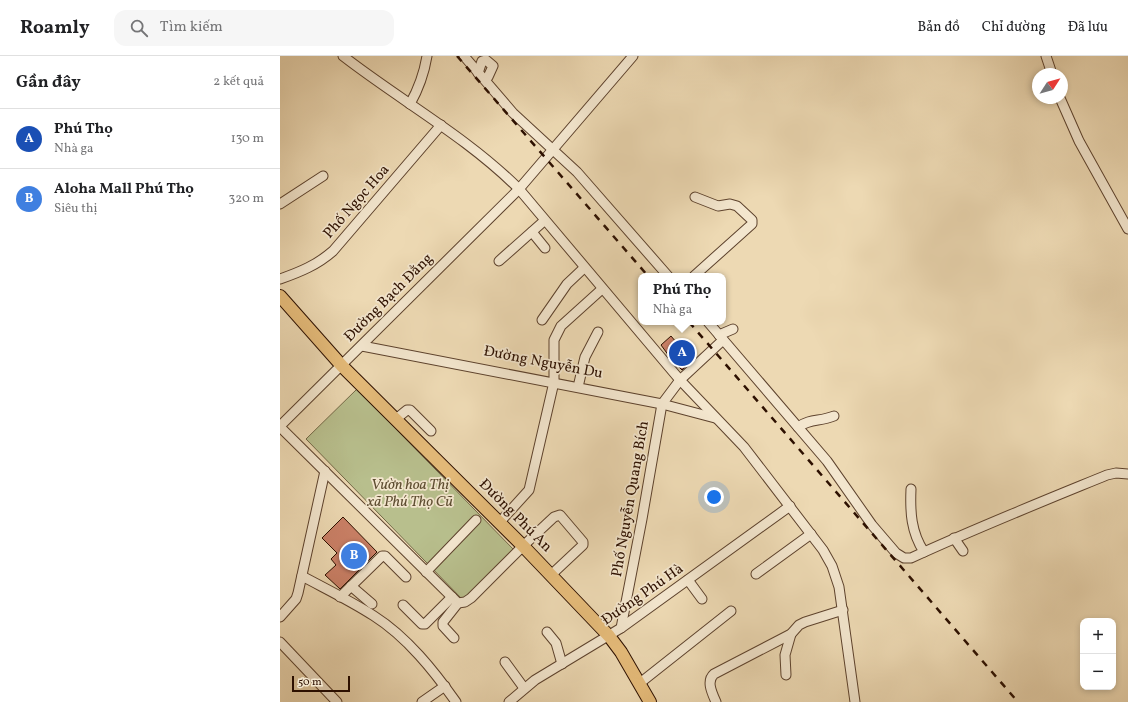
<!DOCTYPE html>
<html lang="vi">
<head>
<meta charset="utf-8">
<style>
	body { margin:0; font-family:Vollkorn,serif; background:#f6f6f6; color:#202124 }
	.controls { position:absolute; right:12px; bottom:12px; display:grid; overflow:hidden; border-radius:8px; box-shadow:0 2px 6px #0003 }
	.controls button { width:36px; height:36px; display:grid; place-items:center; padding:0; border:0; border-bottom:1px solid #e0e0e0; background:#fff; color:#202124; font:20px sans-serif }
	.compass { position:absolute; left:752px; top:12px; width:36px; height:36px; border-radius:50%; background:#fff; box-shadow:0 2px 6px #0003; rotate:54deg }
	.scale { position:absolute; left:12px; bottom:10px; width:58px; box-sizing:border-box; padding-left:4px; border:2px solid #2d1000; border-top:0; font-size:11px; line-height:14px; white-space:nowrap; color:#2d1000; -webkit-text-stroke:3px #f3e6ce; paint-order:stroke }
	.you { position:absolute; left:434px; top:441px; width:14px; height:14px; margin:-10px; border:3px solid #fff; border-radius:50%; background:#1a73e8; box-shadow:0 0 0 6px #1a73e833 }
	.badge { display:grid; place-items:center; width:26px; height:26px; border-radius:50%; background:#8f2418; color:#fff; font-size:13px; font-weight:700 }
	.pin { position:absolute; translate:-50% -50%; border:2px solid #fff; box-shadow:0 1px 4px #0006 }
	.popup { position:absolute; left:358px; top:217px; width:88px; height:52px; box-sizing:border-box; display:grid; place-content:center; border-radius:8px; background:#fff; filter:drop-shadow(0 1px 3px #0005); font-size:13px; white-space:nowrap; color:#757577 }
	.popup b { font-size:15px; color:#202124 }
	.popup::after { content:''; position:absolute; left:50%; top:100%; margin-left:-8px; border:8px solid transparent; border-top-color:#fff }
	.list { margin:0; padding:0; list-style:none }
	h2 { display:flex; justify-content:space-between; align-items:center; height:52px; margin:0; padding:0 16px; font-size:17px }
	h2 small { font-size:13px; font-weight:400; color:#757577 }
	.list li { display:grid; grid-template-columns:26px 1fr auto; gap:12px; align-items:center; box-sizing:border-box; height:60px; padding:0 16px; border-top:1px solid #e0e0e0 }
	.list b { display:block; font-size:15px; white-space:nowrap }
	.list p { margin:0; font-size:13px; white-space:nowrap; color:#757577 }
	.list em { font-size:13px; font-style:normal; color:#757577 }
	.icon { flex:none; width:22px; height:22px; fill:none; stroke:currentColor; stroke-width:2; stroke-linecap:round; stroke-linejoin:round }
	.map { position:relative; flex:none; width:848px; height:646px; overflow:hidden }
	header { display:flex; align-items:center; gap:24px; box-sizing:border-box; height:56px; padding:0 20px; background:#fff; border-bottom:1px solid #e0e0e0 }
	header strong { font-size:19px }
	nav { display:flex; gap:22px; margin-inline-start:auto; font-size:14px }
	.search { width:280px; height:36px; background:#f6f6f6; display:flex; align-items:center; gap:10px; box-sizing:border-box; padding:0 14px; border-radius:12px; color:#757577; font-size:15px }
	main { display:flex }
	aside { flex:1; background:#fff }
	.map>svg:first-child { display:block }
	.green { fill:#b8bf8d; stroke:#726846 }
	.building { fill:#cb8168; stroke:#2d1000 }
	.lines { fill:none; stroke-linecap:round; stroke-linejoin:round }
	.minor-casing { stroke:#5d422d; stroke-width:11 }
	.major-casing { stroke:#2d1000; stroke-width:14 }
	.minor { stroke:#f3e6ce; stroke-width:9 }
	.major { stroke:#e6bc7a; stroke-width:12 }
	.rail { stroke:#2d1000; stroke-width:2.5; stroke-dasharray:7 7; stroke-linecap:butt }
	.labels { text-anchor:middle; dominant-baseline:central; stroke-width:3.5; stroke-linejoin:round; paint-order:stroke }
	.street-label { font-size:15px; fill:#2d1000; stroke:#f3e6ce }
	.park-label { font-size:15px; font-style:italic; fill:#5e4d31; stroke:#f3e6ce }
</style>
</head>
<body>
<header>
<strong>Roamly</strong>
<div class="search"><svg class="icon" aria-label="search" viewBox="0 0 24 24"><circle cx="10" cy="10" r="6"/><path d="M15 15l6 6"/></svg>Tìm kiếm</div>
<nav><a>Bản đồ</a><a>Chỉ đường</a><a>Đã lưu</a></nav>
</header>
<main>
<aside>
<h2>Gần đây<small>2 kết quả</small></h2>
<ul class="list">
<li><span class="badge" style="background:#1a4fb4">A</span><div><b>Phú Thọ</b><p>Nhà ga</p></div><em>130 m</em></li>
<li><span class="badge" style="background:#3f7fe0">B</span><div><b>Aloha Mall Phú Thọ</b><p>Siêu thị</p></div><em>320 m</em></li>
</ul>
</aside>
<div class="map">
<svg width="848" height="646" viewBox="0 0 848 646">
	<rect width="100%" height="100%" fill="#edd9b3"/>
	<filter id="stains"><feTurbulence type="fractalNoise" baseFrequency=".005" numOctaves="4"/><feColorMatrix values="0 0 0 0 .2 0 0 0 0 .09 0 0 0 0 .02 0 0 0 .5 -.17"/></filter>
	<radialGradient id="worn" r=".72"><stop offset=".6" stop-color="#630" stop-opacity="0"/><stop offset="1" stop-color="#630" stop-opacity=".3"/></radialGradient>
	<polygon class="green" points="77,333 234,494 183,544 26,383"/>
	<g class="building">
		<polygon points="391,280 412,305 402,314 398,310 397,311 381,289"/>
		<polygon points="63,461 97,496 60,533 45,519 56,509 51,503 57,497 42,482"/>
	</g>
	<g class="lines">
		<g class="minor-casing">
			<g id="minor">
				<path d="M63,0C121,45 187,81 239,133L400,324L464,391L543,494L552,510L559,531L575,646"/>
				<polyline points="184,0 233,57 297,116 388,220"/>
				<polyline points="766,0 772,18"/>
				<polyline points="198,17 202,5 206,4 213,10 208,21"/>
				<polyline points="780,42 799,85 848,173"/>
				<path d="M130,48C139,32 144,18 147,0"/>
				<polyline points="0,148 43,120"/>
				<polyline points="252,176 265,192"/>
				<polyline points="219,205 264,165"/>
				<polyline points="414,220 472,168 472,164 457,150 450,148 438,150 415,141"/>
				<path d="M0,223C20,216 37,209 53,195L161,69"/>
				<polyline points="262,264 287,228 304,212"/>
				<path d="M428,266L547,405L592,469L616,497L624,502H631C696,472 761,446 827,419L836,417L848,418"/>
				<polyline points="439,279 453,273"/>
				<polyline points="82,290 382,348 435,362"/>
				<polyline points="298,331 305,301 318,276"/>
				<polyline points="116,363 127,354 130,354 151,375"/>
				<polyline points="0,370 239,133 353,0"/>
				<polyline points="0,371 178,547 185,546 191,542 243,490 274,461 280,459 303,486 303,489 271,519"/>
				<path d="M518,371C531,362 539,366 554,360"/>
				<path d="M631,433C630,456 631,476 644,496"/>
				<polyline points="219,467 249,434 274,326 274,284 281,270 322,233"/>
				<polyline points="674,482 683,495"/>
				<polyline points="146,516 196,464"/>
				<polyline points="476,518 531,478"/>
				<path d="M22,520C46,533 71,545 94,560C127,581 154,615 176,646"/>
				<polyline points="408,524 422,543"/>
				<polyline points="71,530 92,548"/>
				<polyline points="60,541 102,500 105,500 126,521"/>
				<polyline points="123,549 142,568 145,568 172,541"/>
				<polyline points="0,561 16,543 18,537 45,415"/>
				<polyline points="341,572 362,463 382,348 400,324 443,284"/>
				<polyline points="267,576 276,587 282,608"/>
				<polyline points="174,582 163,570 163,566 178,547"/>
				<polyline points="0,586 57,646"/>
				<polyline points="225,606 244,632"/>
				<polyline points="506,619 505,599 511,578"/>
				<polyline points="360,627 451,555"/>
				<polyline points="142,646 165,630"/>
				<polyline points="229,646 255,624 341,572 510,450"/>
				<path d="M436,646C432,637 426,625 434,618L511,578L519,569L525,566L563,554"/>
			</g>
		</g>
		<g class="major-casing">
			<polyline id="major" points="0,240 62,310 243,490 329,580 341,596 370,646"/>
		</g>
		<use href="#minor" class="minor"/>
		<use href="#major" class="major"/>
		<g class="rail">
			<polyline points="177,0 368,220"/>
			<polyline points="409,266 738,646"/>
		</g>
	</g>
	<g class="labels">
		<g class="street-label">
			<text transform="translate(77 146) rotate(-49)">Phố Ngọc Hoa</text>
			<text transform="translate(109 242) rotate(-45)">Đường Bạch Đằng</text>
			<text transform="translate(263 307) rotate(11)">Đường Nguyễn Du</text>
			<text transform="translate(351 443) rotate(-80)">Phố Nguyễn Quang Bích</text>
			<text transform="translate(235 460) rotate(45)">Đường Phú An</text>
			<text transform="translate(363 539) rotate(-35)">Đường Phú Hà</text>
		</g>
		<g class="park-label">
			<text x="130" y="429">Vườn hoa Thị<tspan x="130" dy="17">xã Phú Thọ Cũ</tspan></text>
		</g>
	</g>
	<rect width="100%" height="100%" filter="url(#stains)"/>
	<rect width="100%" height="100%" fill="url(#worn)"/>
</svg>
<div class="controls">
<button>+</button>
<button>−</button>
</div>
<svg class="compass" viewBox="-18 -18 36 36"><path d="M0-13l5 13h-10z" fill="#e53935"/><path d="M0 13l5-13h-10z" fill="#757577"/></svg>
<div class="scale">50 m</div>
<div class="you"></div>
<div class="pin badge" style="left:402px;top:297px;background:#1a4fb4">A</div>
<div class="popup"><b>Phú Thọ</b>Nhà ga</div>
<div class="pin badge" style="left:74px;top:500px;background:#3f7fe0">B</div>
</div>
</main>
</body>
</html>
